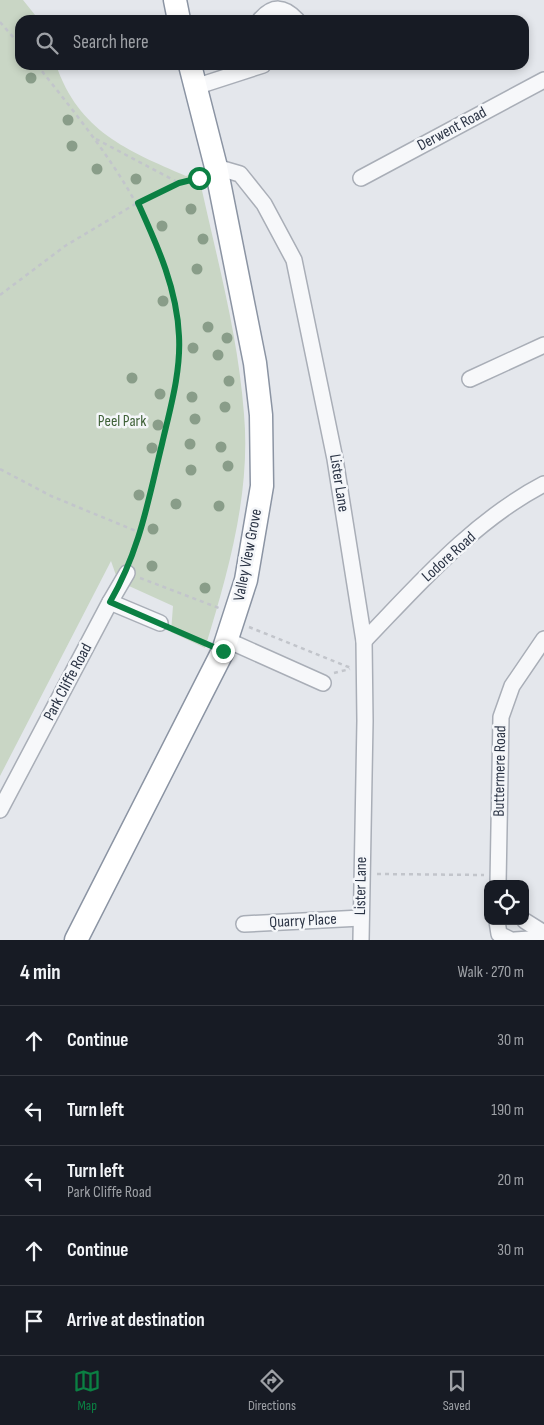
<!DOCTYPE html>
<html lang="en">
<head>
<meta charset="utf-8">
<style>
	body { margin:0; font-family:"Sofia Sans Condensed",sans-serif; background:#242831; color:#f1f3f6 }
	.controls { position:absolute; right:15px; bottom:15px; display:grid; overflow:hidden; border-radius:10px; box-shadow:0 2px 8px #0003 }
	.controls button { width:45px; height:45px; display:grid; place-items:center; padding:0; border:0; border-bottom:1px solid #363941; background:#171b24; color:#f1f3f6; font:25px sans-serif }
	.stop { position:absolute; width:15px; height:15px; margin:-11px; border:4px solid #0b8043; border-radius:50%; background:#fff }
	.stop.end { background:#0b8043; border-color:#fff; box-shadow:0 1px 5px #0008 }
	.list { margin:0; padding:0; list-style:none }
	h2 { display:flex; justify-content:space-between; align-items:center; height:65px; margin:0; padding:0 20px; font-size:21px }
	h2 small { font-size:16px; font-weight:400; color:#9ea1a6 }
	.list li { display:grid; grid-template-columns:32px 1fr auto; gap:15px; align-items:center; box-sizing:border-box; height:70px; padding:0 20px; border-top:1px solid #363941 }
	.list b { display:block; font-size:19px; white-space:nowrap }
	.list p { margin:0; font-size:16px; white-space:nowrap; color:#9ea1a6 }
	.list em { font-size:16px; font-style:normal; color:#9ea1a6 }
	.icon { flex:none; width:28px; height:28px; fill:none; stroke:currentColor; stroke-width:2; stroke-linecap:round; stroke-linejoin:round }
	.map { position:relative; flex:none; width:544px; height:940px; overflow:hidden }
	.search { position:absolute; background:#171b24; box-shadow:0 2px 8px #0003; left:15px; right:15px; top:15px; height:55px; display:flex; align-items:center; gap:12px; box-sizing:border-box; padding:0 18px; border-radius:15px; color:#9ea1a6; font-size:19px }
	.sheet { height:415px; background:#171b24 }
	nav { display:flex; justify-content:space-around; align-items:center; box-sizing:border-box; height:70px; border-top:1px solid #363941; background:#171b24; font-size:14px; color:#9ea1a6 }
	nav a { display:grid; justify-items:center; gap:2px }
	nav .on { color:#0b8043 }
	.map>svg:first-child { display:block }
	.green { fill:#c9d6c5 }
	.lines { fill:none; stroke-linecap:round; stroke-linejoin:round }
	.minor-casing { stroke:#a9aeb7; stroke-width:18 }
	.highway-casing { stroke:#8b94a3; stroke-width:25 }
	.path { stroke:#c2c5cb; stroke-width:2.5; stroke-dasharray:4 4; stroke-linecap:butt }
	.minor { stroke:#f7f8fa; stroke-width:15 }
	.highway { stroke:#fff; stroke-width:22 }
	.tree { fill:#899d89 }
	.route { stroke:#0b8043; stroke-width:6 }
	.labels { text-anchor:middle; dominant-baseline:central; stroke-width:5; stroke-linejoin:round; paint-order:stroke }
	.street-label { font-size:16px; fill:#2b3445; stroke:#f4f6f9 }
	.park-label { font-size:16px; fill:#3f6138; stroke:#f4f6f9 }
</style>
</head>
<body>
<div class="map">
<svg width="544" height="940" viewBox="0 0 544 940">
	<rect width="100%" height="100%" fill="#e4e7ec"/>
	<path class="green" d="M0,0H23L39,20H20V65H56C79,131 126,150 186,176L198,172C215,252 238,332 244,414C251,493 228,573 205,648L171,632L173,606L118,581L111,561L0,776Z"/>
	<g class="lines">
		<g class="minor-casing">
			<g id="minor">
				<path d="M260,20C273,5 284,6 297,20"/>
				<polyline points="195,87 263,65"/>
				<polyline points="216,167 240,174 264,204 294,260 335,459 364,641 365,721 361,940"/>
				<polyline points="361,178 544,80"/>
				<polyline points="470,379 544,345"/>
				<polyline points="110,602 127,573"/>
				<polyline points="227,640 323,683"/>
				<path d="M364,641C418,585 473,521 544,484"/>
				<polyline points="0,810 110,602 160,623"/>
				<polyline points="498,884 501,717 512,686 544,639"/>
				<polyline points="497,921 499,934 511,940"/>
				<polyline points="525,921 544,933"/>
				<polyline points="244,924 361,918"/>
				<polyline points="515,940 544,938"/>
			</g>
		</g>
		<g class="highway-casing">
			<g id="highway">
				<polyline points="175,0 179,20"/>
				<polyline points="76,940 223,651 246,580 262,486 261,415 255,363 216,167 190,65"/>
			</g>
		</g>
		<g class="path">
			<polyline points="0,22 20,45"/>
			<path d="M37,65C91,133 145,198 170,283C175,301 180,320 179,339C178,379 169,416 159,454C151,490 144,526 132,560"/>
			<polyline points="96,139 179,183 199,178"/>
			<polyline points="0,295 65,246 137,203 179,183"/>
			<polyline points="0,469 51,496 141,533"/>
			<polyline points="140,578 219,608"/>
			<polyline points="249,627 351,668"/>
			<polyline points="173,628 207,644"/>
			<polyline points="334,673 350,669"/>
			<polyline points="377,874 484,875"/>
		</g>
		<use href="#minor" class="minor"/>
		<use href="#highway" class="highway"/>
	</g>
	<g class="tree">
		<circle cx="31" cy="78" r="5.5"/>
		<circle cx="68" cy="120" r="5.5"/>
		<circle cx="72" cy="146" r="5.5"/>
		<circle cx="97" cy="169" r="5.5"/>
		<circle cx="136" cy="179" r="5.5"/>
		<circle cx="191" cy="209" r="5.5"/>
		<circle cx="162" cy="226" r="5.5"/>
		<circle cx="203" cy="239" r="5.5"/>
		<circle cx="197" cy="269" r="5.5"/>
		<circle cx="163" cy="301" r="5.5"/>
		<circle cx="208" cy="327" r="5.5"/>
		<circle cx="227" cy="338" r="5.5"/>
		<circle cx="193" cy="348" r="5.5"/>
		<circle cx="218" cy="355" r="5.5"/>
		<circle cx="132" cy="378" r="5.5"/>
		<circle cx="229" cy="381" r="5.5"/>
		<circle cx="160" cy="394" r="5.5"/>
		<circle cx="192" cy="397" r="5.5"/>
		<circle cx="225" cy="407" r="5.5"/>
		<circle cx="195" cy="419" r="5.5"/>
		<circle cx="158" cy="425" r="5.5"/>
		<circle cx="190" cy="444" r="5.5"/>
		<circle cx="221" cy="447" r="5.5"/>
		<circle cx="152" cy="448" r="5.5"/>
		<circle cx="228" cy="466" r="5.5"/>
		<circle cx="191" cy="470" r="5.5"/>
		<circle cx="139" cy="495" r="5.5"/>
		<circle cx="176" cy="504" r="5.5"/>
		<circle cx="219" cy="506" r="5.5"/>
		<circle cx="153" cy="529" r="5.5"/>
		<circle cx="152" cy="566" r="5.5"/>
		<circle cx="205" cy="588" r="5.5"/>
	</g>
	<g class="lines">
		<path class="route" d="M199,178L179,183L138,203C157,245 177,288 179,336C181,372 170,409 162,444C148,501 140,550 110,602L223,651"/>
	</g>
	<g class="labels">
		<g class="street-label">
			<text transform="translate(452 129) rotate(-28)">Derwent Road</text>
			<text transform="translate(339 483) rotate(81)">Lister Lane</text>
			<text transform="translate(248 555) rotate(-79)">Valley View Grove</text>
			<text transform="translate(449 557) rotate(-42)">Lodore Road</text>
			<text transform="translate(68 682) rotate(-62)">Park Cliffe Road</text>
			<text transform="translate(500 771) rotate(-89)">Buttermere Road</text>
			<text transform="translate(361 886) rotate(-89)">Lister Lane</text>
			<text transform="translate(303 921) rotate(-3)">Quarry Place</text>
		</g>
		<g class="park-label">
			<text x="122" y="421">Peel Park</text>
		</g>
	</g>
</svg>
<div class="controls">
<button><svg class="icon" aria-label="locate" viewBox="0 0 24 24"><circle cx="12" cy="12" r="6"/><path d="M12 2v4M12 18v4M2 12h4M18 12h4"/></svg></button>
</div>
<div class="stop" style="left:199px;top:178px"></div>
<div class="stop end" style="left:223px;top:651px"></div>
<div class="search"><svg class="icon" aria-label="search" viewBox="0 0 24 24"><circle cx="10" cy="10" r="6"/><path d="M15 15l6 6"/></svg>Search here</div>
</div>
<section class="sheet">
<h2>4 min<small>Walk · 270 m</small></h2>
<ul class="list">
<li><svg class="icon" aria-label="ahead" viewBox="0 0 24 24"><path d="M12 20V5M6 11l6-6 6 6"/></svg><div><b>Continue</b></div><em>30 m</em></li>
<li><svg class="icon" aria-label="left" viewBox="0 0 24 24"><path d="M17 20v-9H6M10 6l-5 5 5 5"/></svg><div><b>Turn left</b></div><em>190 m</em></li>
<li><svg class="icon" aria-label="left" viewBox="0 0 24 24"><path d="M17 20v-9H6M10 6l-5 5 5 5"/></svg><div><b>Turn left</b><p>Park Cliffe Road</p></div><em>20 m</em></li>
<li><svg class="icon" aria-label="ahead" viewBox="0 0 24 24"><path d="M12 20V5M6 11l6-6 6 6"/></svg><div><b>Continue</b></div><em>30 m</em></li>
<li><svg class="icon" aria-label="arrive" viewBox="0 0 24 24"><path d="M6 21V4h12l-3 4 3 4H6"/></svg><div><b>Arrive at destination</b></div></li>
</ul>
</section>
<nav>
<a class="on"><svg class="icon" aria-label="map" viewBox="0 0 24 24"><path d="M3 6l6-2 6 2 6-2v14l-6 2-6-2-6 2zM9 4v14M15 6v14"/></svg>Map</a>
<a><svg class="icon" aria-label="directions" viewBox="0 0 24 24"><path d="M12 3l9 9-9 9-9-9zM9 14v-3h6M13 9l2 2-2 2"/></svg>Directions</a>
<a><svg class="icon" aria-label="saved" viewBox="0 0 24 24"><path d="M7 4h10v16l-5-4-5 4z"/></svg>Saved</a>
</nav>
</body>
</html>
